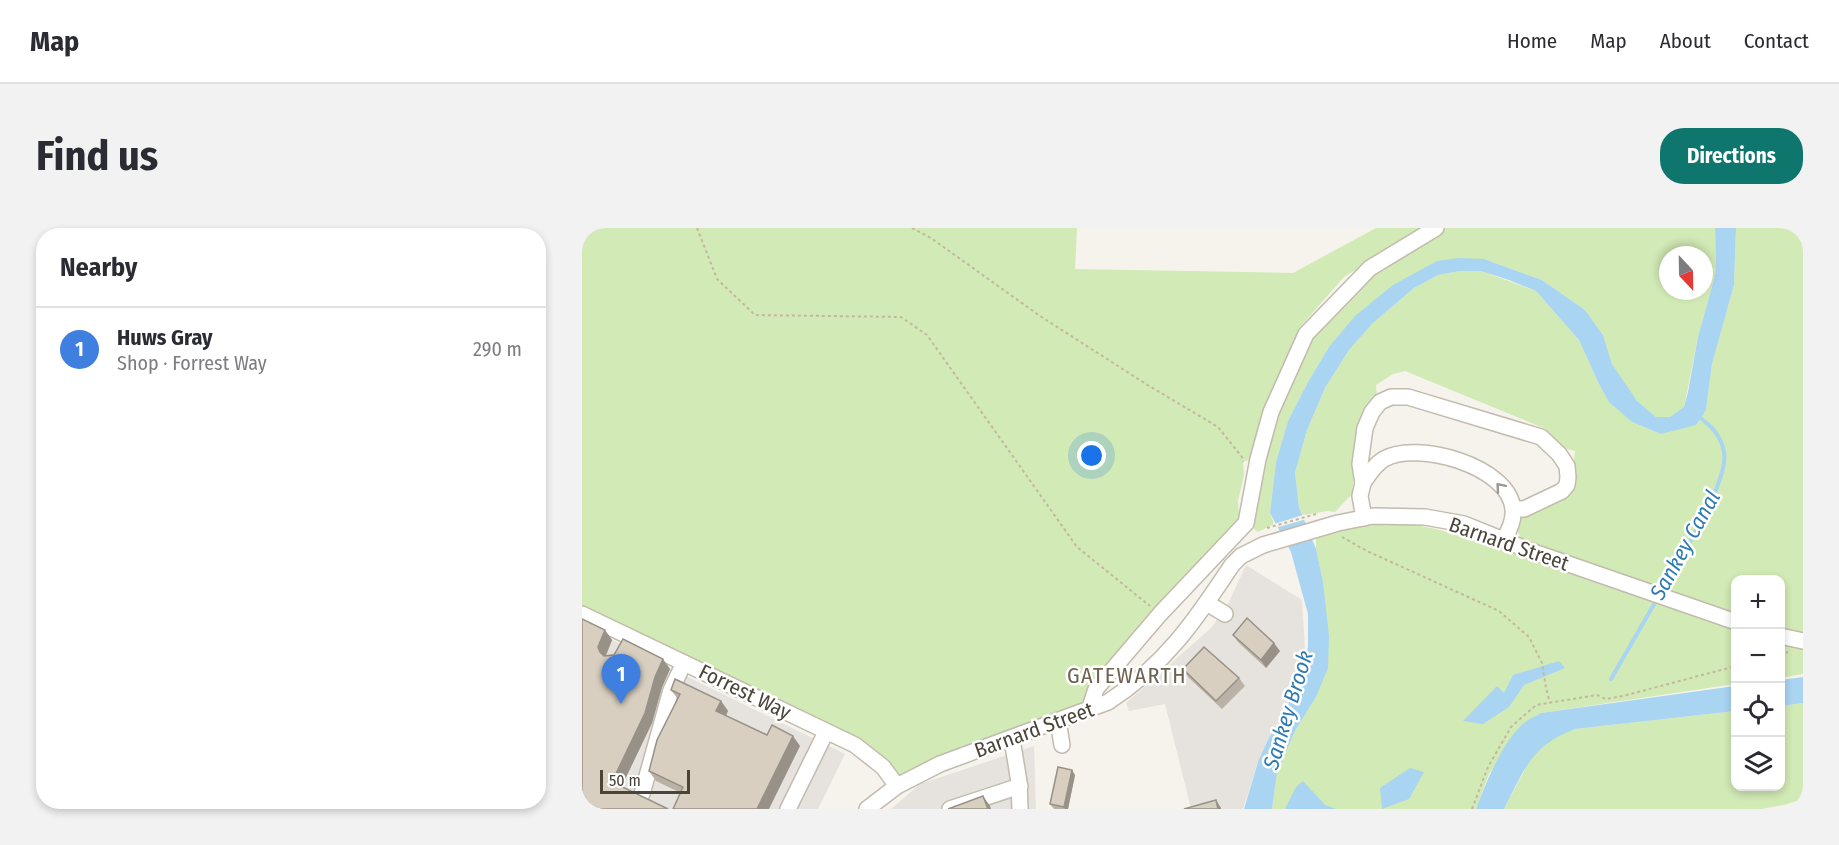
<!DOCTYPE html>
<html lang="en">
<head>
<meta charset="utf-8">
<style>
	body { margin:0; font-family:"Fira Sans Condensed",sans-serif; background:#f2f2f3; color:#2b2b33 }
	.controls { position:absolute; right:18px; bottom:18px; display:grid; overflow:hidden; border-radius:12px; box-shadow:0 3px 9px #0003 }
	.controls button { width:54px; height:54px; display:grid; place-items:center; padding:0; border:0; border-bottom:2px solid #e1e1e2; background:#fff; color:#2b2b33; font:30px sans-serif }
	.compass { position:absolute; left:1077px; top:18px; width:54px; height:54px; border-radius:50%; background:#fff; box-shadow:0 3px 9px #0003; rotate:158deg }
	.scale { position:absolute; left:18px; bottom:15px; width:90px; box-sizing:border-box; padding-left:6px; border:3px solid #4b4439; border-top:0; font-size:16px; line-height:21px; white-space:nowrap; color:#4b4439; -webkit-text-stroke:4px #fff; paint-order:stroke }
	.you { position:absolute; left:510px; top:228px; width:21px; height:21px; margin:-15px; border:4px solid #fff; border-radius:50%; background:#1a73e8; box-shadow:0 0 0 9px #1a73e833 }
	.badge { display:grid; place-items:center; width:39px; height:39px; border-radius:50%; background:#0f766e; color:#fff; font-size:20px; font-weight:700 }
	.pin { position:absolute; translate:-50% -50px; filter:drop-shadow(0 2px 3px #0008) }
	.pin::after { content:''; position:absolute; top:32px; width:21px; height:18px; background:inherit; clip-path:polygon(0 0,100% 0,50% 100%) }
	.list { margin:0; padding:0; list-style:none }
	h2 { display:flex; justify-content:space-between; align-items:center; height:78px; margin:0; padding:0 24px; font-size:26px }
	h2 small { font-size:20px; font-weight:400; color:#7c7c81 }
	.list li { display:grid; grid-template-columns:39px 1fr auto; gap:18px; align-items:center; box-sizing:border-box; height:84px; padding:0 24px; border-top:2px solid #e1e1e2 }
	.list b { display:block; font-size:22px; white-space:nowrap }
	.list p { margin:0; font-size:20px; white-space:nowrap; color:#7c7c81 }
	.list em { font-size:20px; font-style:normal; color:#7c7c81 }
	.icon { flex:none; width:33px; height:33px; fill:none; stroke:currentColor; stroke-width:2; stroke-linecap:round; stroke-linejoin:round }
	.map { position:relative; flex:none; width:1221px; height:581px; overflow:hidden; border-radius:24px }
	header { display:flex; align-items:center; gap:36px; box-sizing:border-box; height:84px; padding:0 30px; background:#fff; border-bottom:2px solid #e1e1e2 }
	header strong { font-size:28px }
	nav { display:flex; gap:33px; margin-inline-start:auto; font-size:21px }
	.intro { display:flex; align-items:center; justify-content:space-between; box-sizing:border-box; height:144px; padding:0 36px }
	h1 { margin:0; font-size:42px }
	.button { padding:15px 27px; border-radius:24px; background:#0f766e; color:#fff; font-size:21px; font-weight:700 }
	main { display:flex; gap:36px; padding:0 36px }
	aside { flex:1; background:#fff; border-radius:24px; box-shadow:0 3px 9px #0003 }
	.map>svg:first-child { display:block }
	.industrial { fill:#e6e2dd }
	.green { fill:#d2eab5; fill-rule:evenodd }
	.water { fill:#a9d4f2 }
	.pier { fill:#f6f3ec }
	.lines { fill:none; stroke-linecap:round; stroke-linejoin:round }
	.stream { stroke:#a9d4f2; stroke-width:4 }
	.minor-casing { stroke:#c2bbae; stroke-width:18 }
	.path { stroke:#c4b79f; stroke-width:2; stroke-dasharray:3 3; stroke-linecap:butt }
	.minor { stroke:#fff; stroke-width:15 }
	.rail-casing { stroke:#9a9a9a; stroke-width:6 }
	.rail { stroke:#fff; stroke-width:4; stroke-dasharray:11; stroke-linecap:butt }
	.wall { fill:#bab2a6 }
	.shaded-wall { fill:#979187 }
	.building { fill:#d8cfc1; stroke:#979187; stroke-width:1.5 }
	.oneway { stroke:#9c9892 }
	.labels { text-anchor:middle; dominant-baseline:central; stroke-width:5; stroke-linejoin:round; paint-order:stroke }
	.street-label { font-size:21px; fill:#4b4439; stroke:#fff }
	.water-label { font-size:22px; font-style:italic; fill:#2e7ab2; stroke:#fff }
	.neighbourhood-label { font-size:22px; letter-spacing:1.5px; fill:#6e6250; stroke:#fff }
</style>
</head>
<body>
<header>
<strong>Map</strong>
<nav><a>Home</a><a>Map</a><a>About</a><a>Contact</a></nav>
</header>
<div class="intro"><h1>Find us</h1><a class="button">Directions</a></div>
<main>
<aside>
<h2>Nearby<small></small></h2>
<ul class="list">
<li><span class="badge" style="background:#3f7fe0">1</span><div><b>Huws Gray</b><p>Shop · Forrest Way</p></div><em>290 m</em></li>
</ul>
</aside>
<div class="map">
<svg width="1221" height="581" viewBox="0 0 1221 581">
	<rect width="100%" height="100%" fill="#f6f3ec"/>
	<g class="industrial">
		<polygon points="664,337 720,372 723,422 702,487 688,508 677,531 661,581 609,581 583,476 547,483 544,475 630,399 646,376"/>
		<polygon points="0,397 263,526 236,581 0,581"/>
		<polygon points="452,518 454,581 309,581 338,556"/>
	</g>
	<g class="green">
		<polygon points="0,0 495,0 493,41 711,45 794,0 843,0 762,49 718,99 670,232 661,233 662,247 656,273 657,288 661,291 580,373 507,482 315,558 301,539 0,386"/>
		<path d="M854,0H1133L1134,44L1116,109L1102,179L1088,189H1074L1055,173L1044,159L1030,136L1021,107L1003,82L960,52L902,31L855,33L747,119L726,154L706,193L694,234L688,285L692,296L676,304L664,295L676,231L724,106L788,40ZM1086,27H1122V63H1086Z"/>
		<path d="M1154,0H1221V446L1199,450L1198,352H1154L1153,456L959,485L943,494L907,546L894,581H690L695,545L713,503L734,469L741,354L734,321V307C763,301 793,294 822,296C855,298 894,314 926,324L939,310L930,294L965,277L989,259L993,223L973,218L964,201L823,143L811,146L794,157L795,170L777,194L770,266L753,284L746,283L721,287L717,279L713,245L725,202L743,160L767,122L791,95L832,60L856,47L878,43H899L954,63L997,112L1016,154L1028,174L1050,194L1079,206L1124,182L1130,136L1152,57Z"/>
		<polygon points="1221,475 1221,571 1202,577 1179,581 922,581 949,530 973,508 993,501 1153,483 1154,558 1198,558 1199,478"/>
	</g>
	<g class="water">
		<polygon points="1133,0 1154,0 1152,57 1130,136 1124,182 1114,197 1079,206 1050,194 1027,174 1016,154 997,112 954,63 927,52 899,43 878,43 856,47 832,60 791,95 767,122 743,160 725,202 713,245 717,279 734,321 741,354 747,408 746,440 734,469 713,503 695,545 690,581 662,581 677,531 688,508 702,487 715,454 726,419 726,386 709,324 688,285 694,234 706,193 726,154 747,119 773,88 811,57 855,33 877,30 902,31 960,52 1003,82 1021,107 1030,136 1055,173 1074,189 1088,189 1102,179 1106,164 1116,109 1134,44"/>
		<polygon points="977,433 983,440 942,457 927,479 901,496 881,493 915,458 922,465 931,447"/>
		<polygon points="1221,449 1221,475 1199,478 1199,452"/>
		<path d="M1153,458V483L993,501C949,517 942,543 922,581H894C905,553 919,515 943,494C947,491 954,488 959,485Z"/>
		<polygon points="828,540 842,544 827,571 800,581 798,560"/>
		<polygon points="721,553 743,577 754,581 703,581 714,559"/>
	</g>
	<polygon class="pier" points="721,287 724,287 725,291 693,300 692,296"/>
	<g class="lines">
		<g class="stream">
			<path d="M1078,365C1094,337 1148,253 1142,224C1139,207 1129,198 1116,188"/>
			<polyline points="1029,451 1075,371"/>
		</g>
		<g class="minor-casing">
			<g id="minor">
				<path d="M781,255C787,246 792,237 802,231C835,212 927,238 931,281C932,291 927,303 922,311"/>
				<polyline points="782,290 778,268 781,255 778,236 783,200 790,184 798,174 809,169 826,169 959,209 977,226 985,238 986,249 985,257 980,263 942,281 931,281"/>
				<polyline points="625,375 643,386"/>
				<polyline points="0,386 273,517 301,539 315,558"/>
				<polyline points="1198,408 1221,413"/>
				<polyline points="507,482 514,461 578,386 664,295 676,231 689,184 724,106 788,40 854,0"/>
				<polyline points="476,493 480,517"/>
				<polyline points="430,511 437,554 438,581"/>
				<polyline points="60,566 89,462 102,435"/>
				<polyline points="206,581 244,504"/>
				<path d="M285,581L315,558L358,536L526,474C583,437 613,393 650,337L659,328L681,317L756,295L791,288L843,289L882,296L949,323L1154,394"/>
				<polyline points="368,581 438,558"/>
			</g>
		</g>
		<g class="path">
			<polyline points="115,0 135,51 173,87 319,89 345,107 495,319 568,378"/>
			<polyline points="330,0 349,10 458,88 564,156 636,199 660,229 661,234"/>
			<polyline points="685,300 734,286"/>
			<polyline points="760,309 785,323 917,383 947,409 960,435 964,460 968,475"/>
			<polyline points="1198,426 1206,424"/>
			<polyline points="890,581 906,539 929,499 954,477 1015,467 1024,471 1041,468 1154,438"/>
		</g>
		<use href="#minor" class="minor"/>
		<g class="rail-casing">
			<polyline id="rail" points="1213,581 1221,579"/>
		</g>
		<use href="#rail" class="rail"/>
	</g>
	<g class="wall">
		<polygon points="0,391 30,412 24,428 88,441 80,459 70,495 39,559 86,581 0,581"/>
		<polygon points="651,407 698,423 684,440 656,414"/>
		<polygon points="601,441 657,450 663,458 640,481 606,449"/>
		<polygon points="89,462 139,473 146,483 144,488 185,507 218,518 99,565 74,553 67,543 95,470"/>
		<polygon points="493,547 486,581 472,581 468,576"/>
	</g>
	<g class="shaded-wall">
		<polygon points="23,402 30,412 23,429 18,424 16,419"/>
		<polygon points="692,415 698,423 684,440 679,432"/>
		<polygon points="81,431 88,441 80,459 70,495 37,564 30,554 73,449"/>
		<polygon points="139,473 146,483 141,493 134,483"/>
		<polygon points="211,508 218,518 187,581 175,581"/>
		<polygon points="490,542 493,547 486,581 483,581 482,579"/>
		<polygon points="401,568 408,578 409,581 406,581"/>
		<polygon points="634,572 639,580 639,581 636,581"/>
	</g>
	<g class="building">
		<polygon points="665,390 692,415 679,432 651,407"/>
		<polygon points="0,391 23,402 16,419 18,424 22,428 32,427 41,411 81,431 73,449 63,485 30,554 86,581 10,581 0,576"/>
		<polygon points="622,419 657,450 634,473 601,441"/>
		<polygon points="93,451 139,473 134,483 185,507 190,497 211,508 175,581 91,581 101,559 67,543 75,512 98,466 89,462"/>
		<polygon points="476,539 490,542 482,579 468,576"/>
		<polygon points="401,568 406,581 366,581"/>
		<polygon points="634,572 636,581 602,581"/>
	</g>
	<defs><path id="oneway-chevron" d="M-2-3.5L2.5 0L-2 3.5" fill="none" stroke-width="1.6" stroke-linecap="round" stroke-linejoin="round" transform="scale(1.5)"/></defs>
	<use class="oneway" href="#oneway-chevron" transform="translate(918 259) rotate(-131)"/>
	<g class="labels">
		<g class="street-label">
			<text transform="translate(927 316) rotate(19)">Barnard Street</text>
			<text transform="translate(163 464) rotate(26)">Forrest Way</text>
			<text transform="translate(452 502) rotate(-20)">Barnard Street</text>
		</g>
		<g class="water-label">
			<text transform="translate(1103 317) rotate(-61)">Sankey Canal</text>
			<text transform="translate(706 482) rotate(-73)">Sankey Brook</text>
		</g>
		<g class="neighbourhood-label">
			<text x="545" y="447">GATEWARTH</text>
		</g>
	</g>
</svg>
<div class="controls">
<button>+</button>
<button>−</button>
<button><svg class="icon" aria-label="locate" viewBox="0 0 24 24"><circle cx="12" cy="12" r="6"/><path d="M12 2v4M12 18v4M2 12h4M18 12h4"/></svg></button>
<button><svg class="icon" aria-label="layers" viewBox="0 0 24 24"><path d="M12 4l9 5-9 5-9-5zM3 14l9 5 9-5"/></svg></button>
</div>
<svg class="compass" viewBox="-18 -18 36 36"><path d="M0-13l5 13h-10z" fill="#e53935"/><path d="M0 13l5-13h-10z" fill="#7c7c81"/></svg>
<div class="scale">50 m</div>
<div class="you"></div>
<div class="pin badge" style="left:39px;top:476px;background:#3f7fe0">1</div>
</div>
</main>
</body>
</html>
